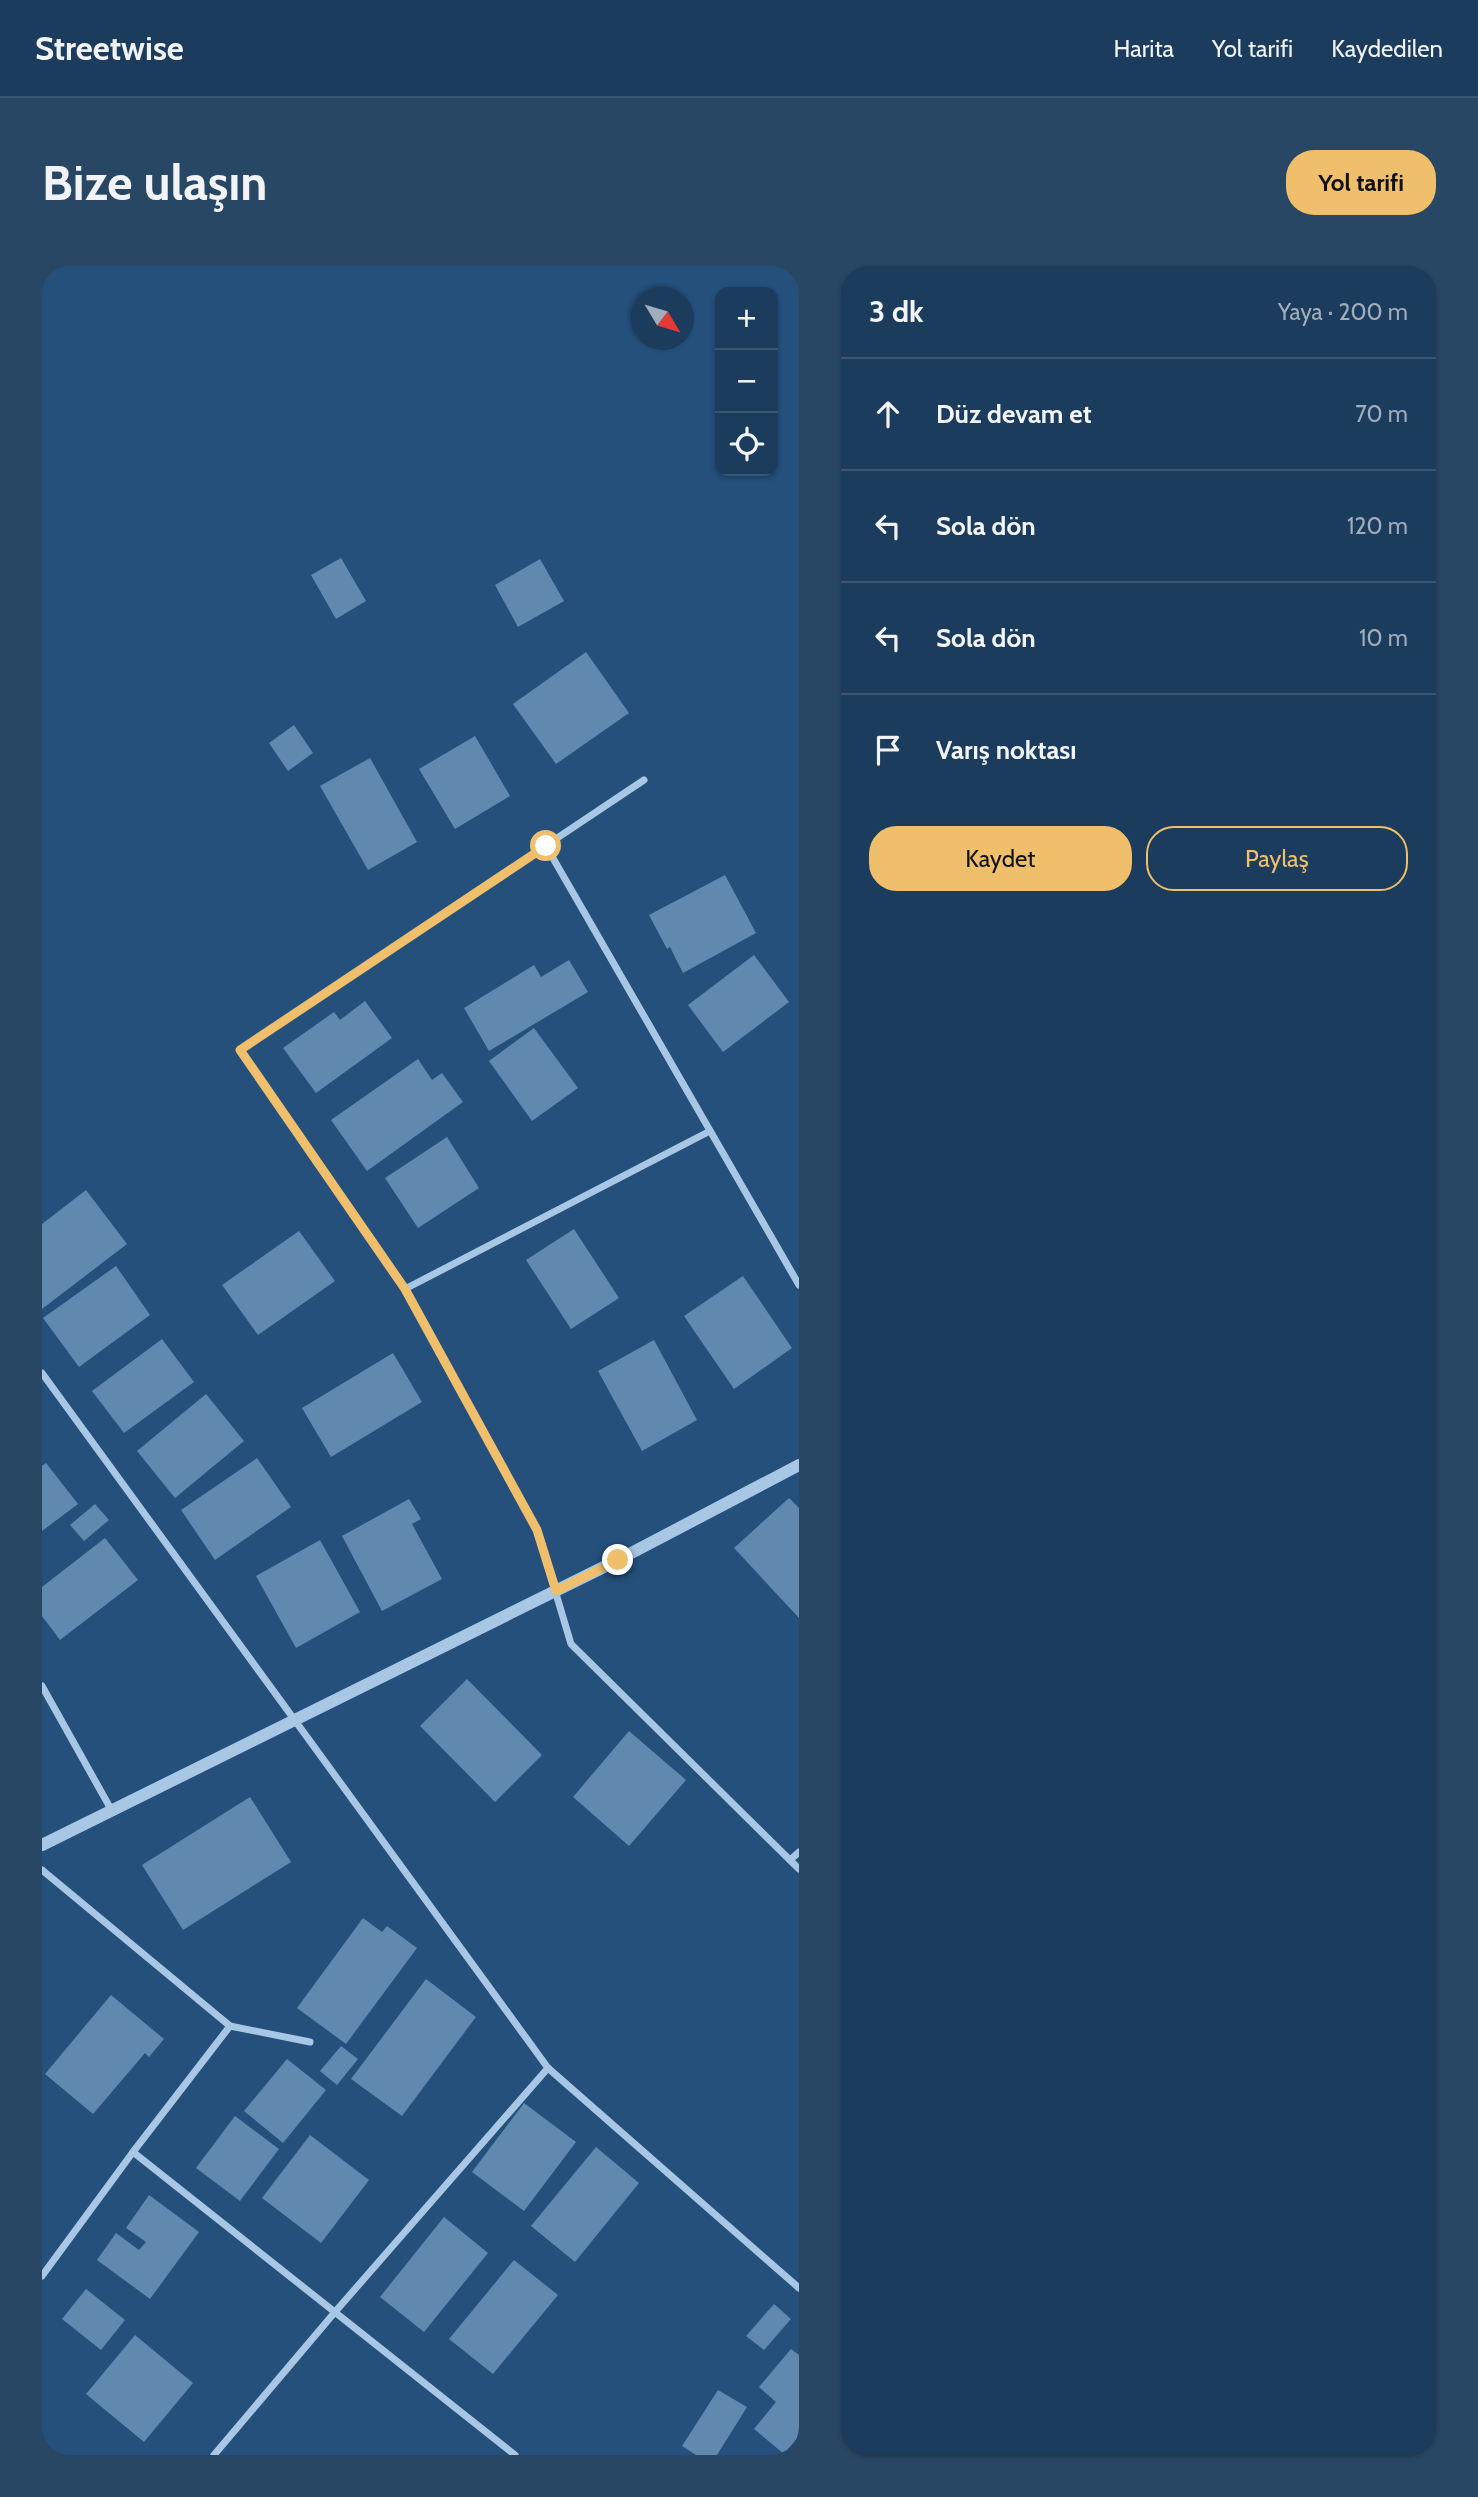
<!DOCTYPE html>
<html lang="tr">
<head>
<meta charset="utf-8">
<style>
	body { margin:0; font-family:Cabin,sans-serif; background:#284765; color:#f1f3f6 }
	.controls { position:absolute; right:21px; top:21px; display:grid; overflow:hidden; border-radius:14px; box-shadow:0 2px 5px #0004 }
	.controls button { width:63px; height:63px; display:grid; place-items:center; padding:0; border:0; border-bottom:2px solid #395672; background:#1b3c5c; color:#f1f3f6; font:35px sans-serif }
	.compass { position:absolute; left:589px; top:21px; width:63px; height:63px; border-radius:50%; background:#1b3c5c; box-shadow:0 2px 5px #0004; rotate:128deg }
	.stop { position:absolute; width:21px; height:21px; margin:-16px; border:5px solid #efbf6b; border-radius:50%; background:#fff }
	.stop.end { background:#efbf6b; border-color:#fff; box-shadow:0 2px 7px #0008 }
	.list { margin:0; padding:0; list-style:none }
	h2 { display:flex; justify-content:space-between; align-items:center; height:91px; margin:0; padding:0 28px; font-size:30px }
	h2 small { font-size:23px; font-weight:400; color:#a0adbb }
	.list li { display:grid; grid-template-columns:46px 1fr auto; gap:21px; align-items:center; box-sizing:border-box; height:112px; padding:0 28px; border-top:2px solid #395672 }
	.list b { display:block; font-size:26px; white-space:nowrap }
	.list em { font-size:23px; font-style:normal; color:#a0adbb }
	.actions { display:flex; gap:14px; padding:21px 28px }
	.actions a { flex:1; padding:16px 0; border:2px solid #efbf6b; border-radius:28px; text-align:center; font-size:24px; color:#efbf6b }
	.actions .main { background:#efbf6b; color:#111 }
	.icon { flex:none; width:38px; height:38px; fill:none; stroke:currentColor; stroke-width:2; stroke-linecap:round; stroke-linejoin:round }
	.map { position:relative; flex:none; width:757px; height:2189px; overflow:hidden; border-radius:28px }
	header { display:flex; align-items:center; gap:42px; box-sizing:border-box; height:98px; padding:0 35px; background:#1b3c5c; border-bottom:2px solid #395672 }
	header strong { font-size:33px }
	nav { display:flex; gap:38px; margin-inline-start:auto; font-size:24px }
	.intro { display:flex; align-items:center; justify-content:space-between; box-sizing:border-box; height:168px; padding:0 42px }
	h1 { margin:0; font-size:49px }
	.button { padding:18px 32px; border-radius:28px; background:#efbf6b; color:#111; font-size:24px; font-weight:700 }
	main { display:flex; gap:42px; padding:0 42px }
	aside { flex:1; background:#1b3c5c; border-radius:28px; box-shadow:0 2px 5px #0004 }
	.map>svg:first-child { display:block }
	.building { fill:#6189af }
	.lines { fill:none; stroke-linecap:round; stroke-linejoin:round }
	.minor { stroke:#a7c7e5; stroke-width:7 }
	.tertiary { stroke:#a7c7e5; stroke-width:12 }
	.route { stroke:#efbf6b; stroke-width:9 }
</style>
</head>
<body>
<header>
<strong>Streetwise</strong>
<nav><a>Harita</a><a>Yol tarifi</a><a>Kaydedilen</a></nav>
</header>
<div class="intro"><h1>Bize ulaşın</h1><a class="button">Yol tarifi</a></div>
<main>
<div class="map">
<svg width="757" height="2189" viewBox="0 0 757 2189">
	<rect width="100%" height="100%" fill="#24507b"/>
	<g class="building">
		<polygon points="299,292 324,335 294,353 269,309"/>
		<polygon points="498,293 522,335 476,361 453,319"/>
		<polygon points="544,386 587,447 514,498 471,438"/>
		<polygon points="252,459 271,487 246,505 227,477"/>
		<polygon points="433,470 468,530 413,563 377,503"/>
		<polygon points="328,492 375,576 326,604 278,520"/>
		<polygon points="683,609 714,667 641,707 628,681 625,683 607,649"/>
		<polygon points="712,689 747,736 681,786 646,739"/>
		<polygon points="527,694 546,726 447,785 422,742 492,699 499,711"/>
		<polygon points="323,735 350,772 274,827 241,782 292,746 298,754"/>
		<polygon points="492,762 536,822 490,855 447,795"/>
		<polygon points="376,793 390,814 400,807 421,836 325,905 289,854"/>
		<polygon points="405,871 437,922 376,962 343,912"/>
		<polygon points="44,924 85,978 0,1043 0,958"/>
		<polygon points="532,963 577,1032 529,1063 484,994"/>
		<polygon points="257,965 293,1015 216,1069 180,1019"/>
		<polygon points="74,1000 108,1049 37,1101 1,1052"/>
		<polygon points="701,1010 750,1082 692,1123 642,1050"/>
		<polygon points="120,1073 152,1116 82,1167 50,1125"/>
		<polygon points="612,1074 655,1154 600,1185 556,1105"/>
		<polygon points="351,1087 380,1136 289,1191 260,1142"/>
		<polygon points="164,1128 202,1175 133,1232 95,1185"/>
		<polygon points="215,1192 249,1241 173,1294 139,1244"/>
		<polygon points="4,1197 36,1238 0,1265 0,1200"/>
		<polygon points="747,1232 757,1242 757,1352 692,1282"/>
		<polygon points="367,1233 379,1253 370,1258 400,1313 340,1345 300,1270"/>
		<polygon points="53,1238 67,1254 42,1275 28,1259"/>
		<polygon points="63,1272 96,1314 18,1374 0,1350 0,1321"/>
		<polygon points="278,1274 318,1346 254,1382 214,1310"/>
		<polygon points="425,1413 500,1489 453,1536 378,1460"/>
		<polygon points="587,1465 644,1514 587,1580 531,1531"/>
		<polygon points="208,1531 249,1596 141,1664 100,1599"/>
		<polygon points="321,1652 340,1666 345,1660 375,1682 304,1778 255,1742"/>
		<polygon points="384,1713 434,1751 360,1850 309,1813"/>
		<polygon points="69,1729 122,1773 107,1791 103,1787 51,1848 3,1808"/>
		<polygon points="299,1780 316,1793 295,1819 278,1805"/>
		<polygon points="245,1793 284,1824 241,1877 202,1845"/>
		<polygon points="482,1837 534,1876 482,1945 430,1906"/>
		<polygon points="193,1850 237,1883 198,1935 154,1902"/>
		<polygon points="268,1869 327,1914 279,1977 220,1932"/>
		<polygon points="554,1881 597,1917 533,1996 489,1960"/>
		<polygon points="107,1929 157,1966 108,2033 55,1994 74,1967 97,1984 104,1976 84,1962"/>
		<polygon points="402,1951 446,1987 382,2066 338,2031"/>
		<polygon points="472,1994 516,2029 451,2108 407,2073"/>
		<polygon points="44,2023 83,2054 59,2084 20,2053"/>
		<polygon points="732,2038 749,2053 722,2084 704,2070"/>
		<polygon points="93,2069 151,2117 102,2176 44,2128"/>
		<polygon points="749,2083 757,2089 757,2170 742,2188 712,2163 734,2136 717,2121"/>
		<polygon points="676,2124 705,2141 675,2189 654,2189 640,2180"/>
	</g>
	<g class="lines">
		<g class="minor">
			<polyline points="602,514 198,784 363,1023 495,1264 529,1378 757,1603"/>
			<polyline points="504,580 757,1019"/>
			<polyline points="363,1023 668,865"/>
			<polyline points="0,1107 506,1802 757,2022"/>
			<polyline points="0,1420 70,1545"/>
			<polyline points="748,1594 757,1586"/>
			<polyline points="0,1604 188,1760 91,1886 0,2010"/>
			<polyline points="188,1760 268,1776"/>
			<polyline points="91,1886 473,2189"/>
			<polyline points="172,2189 293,2046 506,1802"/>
		</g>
		<polyline class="tertiary" points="0,1579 576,1294 757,1199"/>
	</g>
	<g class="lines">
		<polyline class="route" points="504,580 198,784 363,1023 495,1264 514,1325 576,1294"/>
	</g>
</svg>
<div class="controls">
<button>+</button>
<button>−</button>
<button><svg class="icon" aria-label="locate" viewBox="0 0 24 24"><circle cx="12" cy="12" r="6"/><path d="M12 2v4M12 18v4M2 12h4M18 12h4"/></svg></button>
</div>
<svg class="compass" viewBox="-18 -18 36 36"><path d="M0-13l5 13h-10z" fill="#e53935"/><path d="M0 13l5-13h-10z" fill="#a0adbb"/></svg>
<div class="stop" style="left:504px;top:580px"></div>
<div class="stop end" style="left:576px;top:1294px"></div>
</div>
<aside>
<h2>3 dk<small>Yaya · 200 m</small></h2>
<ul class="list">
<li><svg class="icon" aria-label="ahead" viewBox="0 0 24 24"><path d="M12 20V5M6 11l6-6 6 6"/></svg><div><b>Düz devam et</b></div><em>70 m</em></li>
<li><svg class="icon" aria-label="left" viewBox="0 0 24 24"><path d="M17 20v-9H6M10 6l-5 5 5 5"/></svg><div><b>Sola dön</b></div><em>120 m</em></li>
<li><svg class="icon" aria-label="left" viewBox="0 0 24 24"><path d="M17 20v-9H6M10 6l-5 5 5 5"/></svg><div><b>Sola dön</b></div><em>10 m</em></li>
<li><svg class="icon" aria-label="arrive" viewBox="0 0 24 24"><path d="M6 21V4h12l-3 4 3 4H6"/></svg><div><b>Varış noktası</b></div></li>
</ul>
<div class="actions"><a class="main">Kaydet</a><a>Paylaş</a></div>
</aside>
</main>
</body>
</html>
